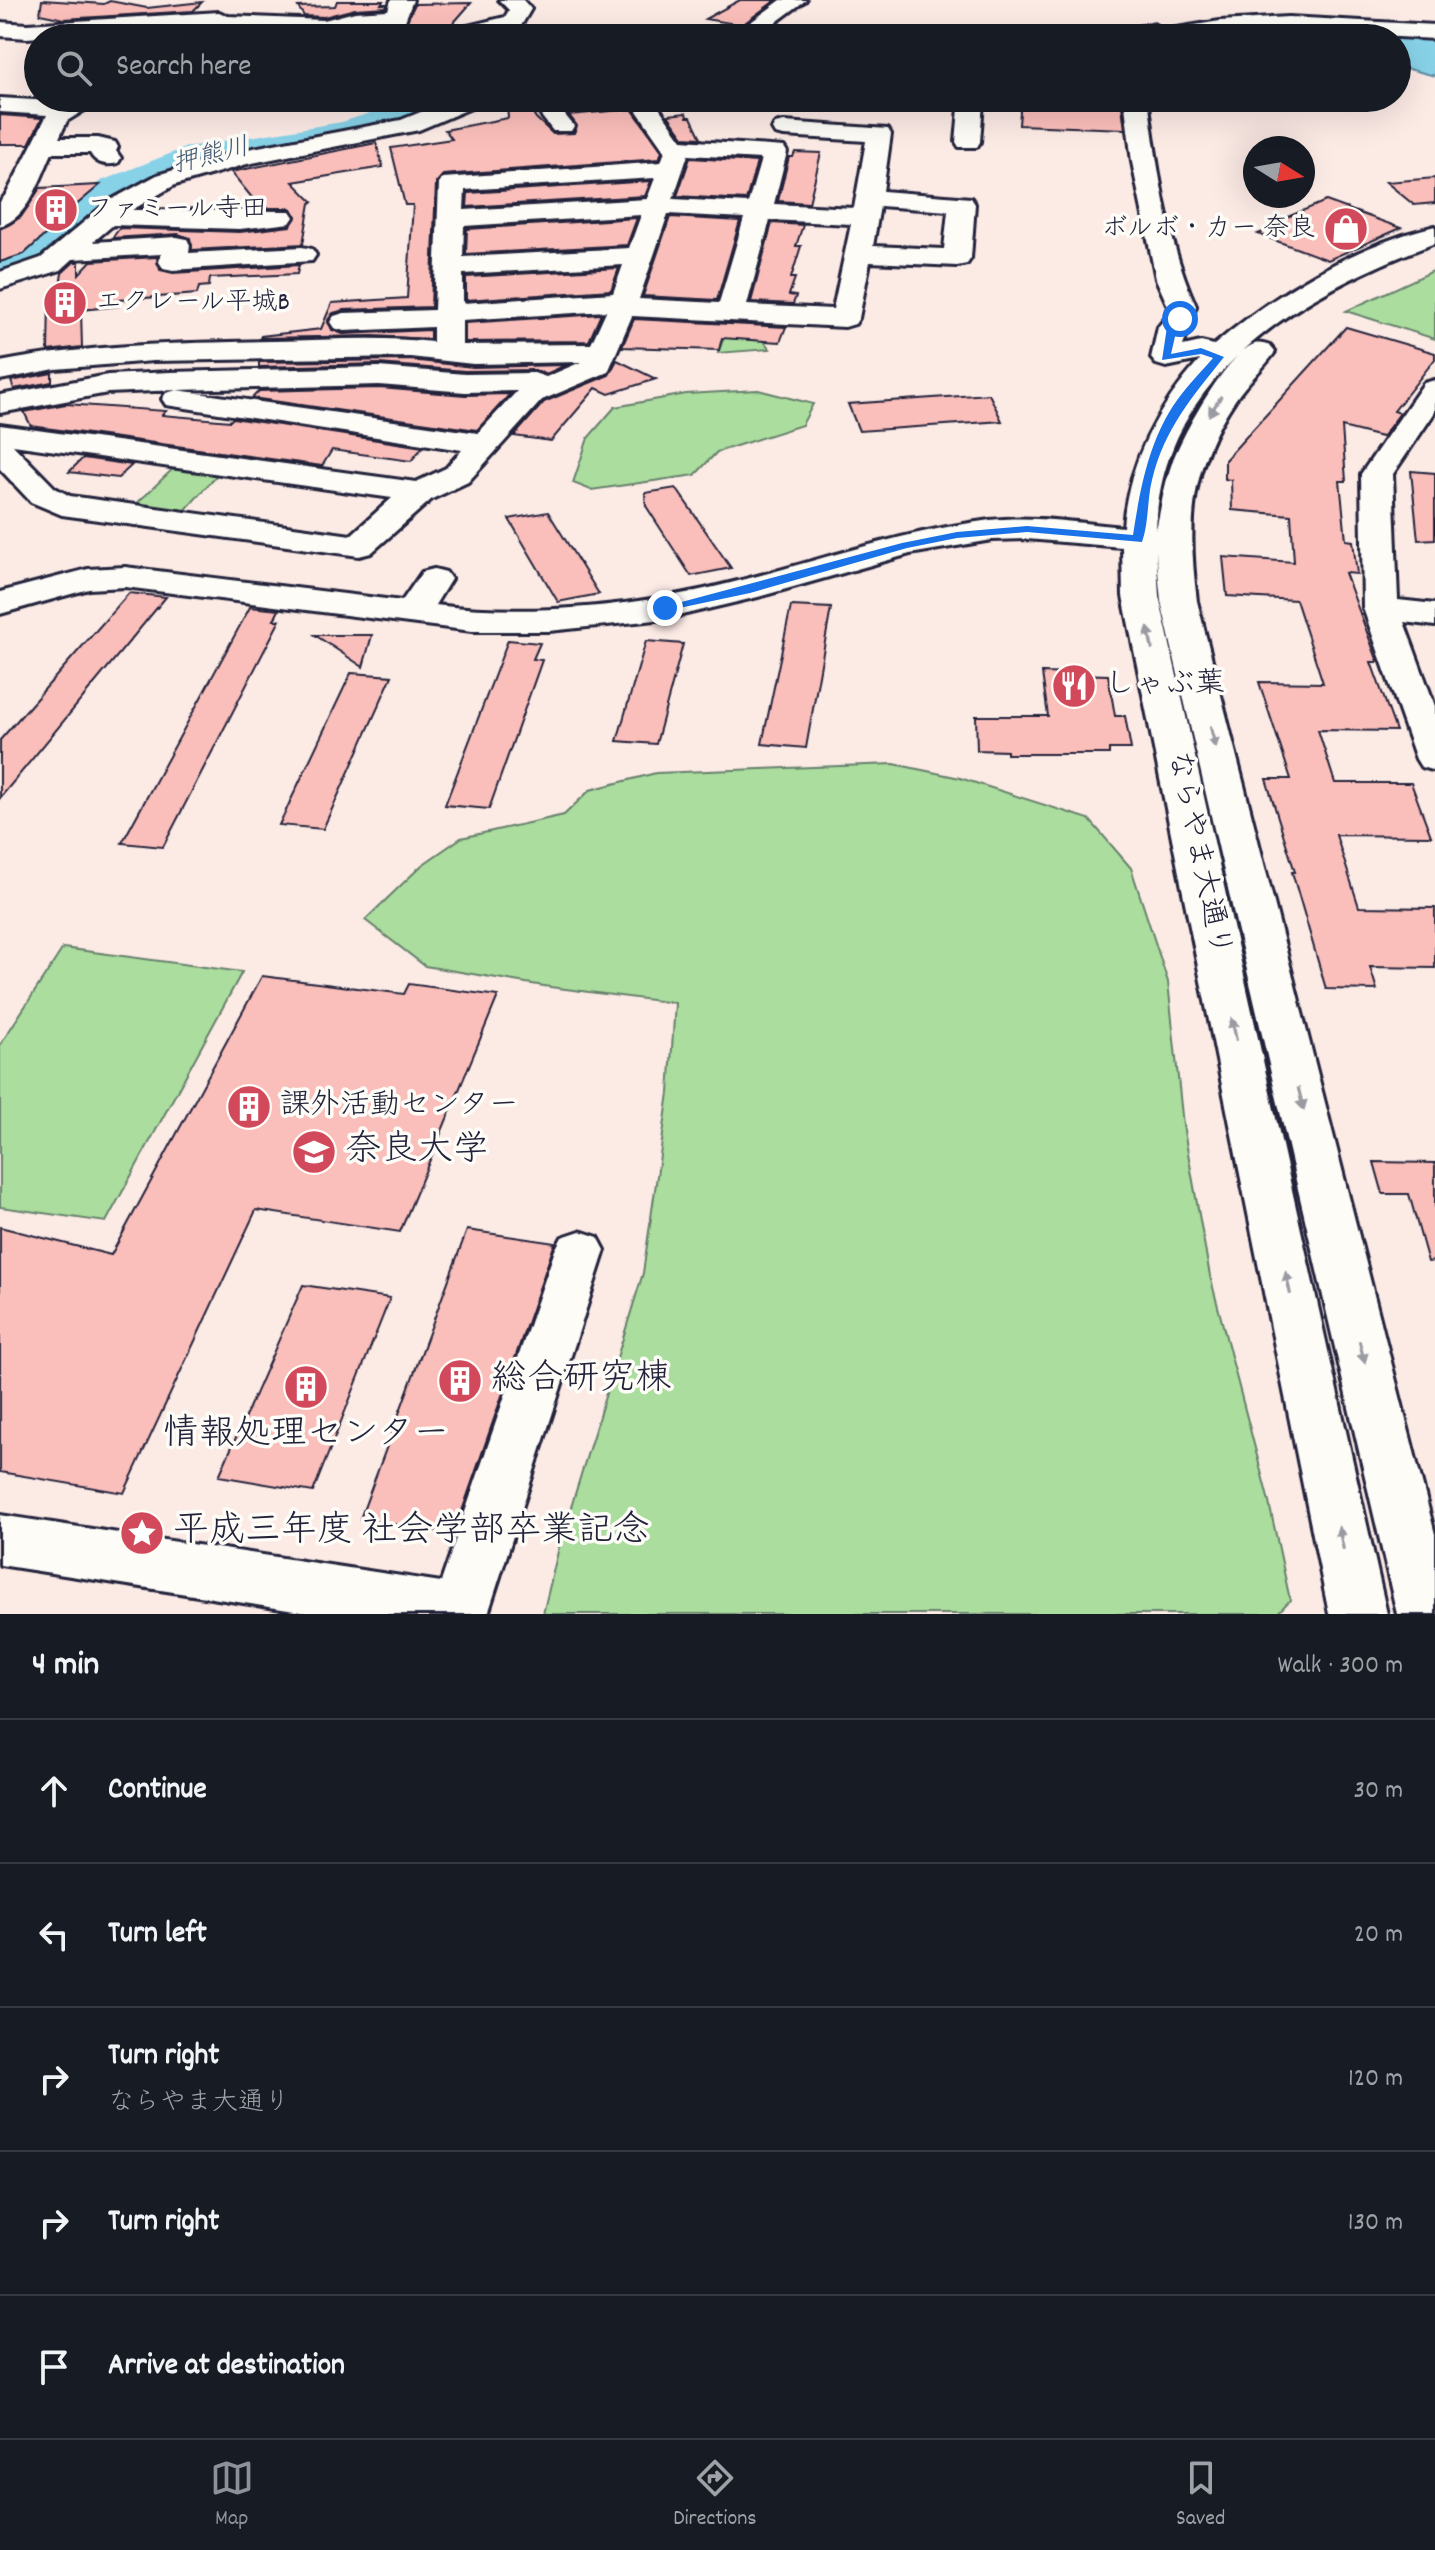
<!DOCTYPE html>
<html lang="en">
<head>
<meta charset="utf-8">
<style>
	body { margin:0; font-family:Dekko,"Klee One",sans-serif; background:#242831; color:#f1f3f6 }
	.compass { position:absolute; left:1243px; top:136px; width:72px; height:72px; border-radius:50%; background:#171b24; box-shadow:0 8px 32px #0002; rotate:101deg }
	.stop { position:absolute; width:24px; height:24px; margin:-18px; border:6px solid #1a73e8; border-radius:50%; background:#fff }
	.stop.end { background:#1a73e8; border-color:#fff; box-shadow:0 2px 8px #0008 }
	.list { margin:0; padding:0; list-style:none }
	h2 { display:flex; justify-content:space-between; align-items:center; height:104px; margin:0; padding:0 32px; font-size:34px }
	h2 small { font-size:26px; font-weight:400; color:#9ea1a6 }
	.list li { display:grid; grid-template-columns:52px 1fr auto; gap:24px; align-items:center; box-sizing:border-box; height:144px; padding:0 32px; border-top:2px solid #363941 }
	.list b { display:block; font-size:30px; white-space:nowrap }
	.list p { margin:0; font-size:26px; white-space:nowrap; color:#9ea1a6 }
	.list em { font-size:26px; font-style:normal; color:#9ea1a6 }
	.icon { flex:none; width:44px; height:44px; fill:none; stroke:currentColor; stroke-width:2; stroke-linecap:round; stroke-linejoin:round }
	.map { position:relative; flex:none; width:1435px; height:1614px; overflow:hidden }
	.search { position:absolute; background:#171b24; box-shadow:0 8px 32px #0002; left:24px; right:24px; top:24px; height:88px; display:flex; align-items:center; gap:20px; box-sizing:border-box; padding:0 28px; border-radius:44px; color:#9ea1a6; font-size:30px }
	.sheet { height:824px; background:#171b24 }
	nav { display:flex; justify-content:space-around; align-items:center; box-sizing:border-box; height:112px; border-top:2px solid #363941; background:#171b24; font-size:22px; color:#9ea1a6 }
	nav a { display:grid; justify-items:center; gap:4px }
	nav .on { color:#8c9099 }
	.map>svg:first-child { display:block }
	.green { fill:#abdd9e; stroke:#66806c; stroke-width:2 }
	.water { fill:#88d2e8; stroke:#5f8ca3; stroke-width:2 }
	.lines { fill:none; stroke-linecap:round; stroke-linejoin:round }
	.river { fill:#88d2e8; fill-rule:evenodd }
	.building { fill:#fbbfbb; stroke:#22223b; stroke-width:2 }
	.minor-casing { stroke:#22223b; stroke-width:6 }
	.minor { fill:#fdfcf7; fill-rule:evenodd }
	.oneway { fill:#9a9aa2 }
	.route { fill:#1a73e8 }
	.labels { text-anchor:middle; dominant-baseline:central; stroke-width:7; stroke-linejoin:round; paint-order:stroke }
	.far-water-label { font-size:26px; font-style:italic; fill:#41576f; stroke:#fdfcf7 }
	.far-poi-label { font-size:26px; fill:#22223b; stroke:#fdfcf7; text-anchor:start }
	.poi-label { font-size:30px; fill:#22223b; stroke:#fdfcf7; text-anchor:start }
	.street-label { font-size:30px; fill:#22223b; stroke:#fdfcf7 }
	.near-poi-label { font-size:36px; fill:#22223b; stroke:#fdfcf7; text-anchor:start }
</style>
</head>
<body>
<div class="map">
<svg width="1435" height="1614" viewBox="0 0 1435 1614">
	<rect width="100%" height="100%" fill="#fceae5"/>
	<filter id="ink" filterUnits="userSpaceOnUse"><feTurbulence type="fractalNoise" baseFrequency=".0125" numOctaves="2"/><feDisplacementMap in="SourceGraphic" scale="16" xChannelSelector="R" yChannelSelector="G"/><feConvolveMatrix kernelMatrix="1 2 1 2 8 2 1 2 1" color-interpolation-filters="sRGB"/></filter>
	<g filter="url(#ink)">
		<g class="green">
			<polygon points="1435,270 1435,339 1346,311"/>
			<polygon points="733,315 756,316 758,334 770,349 718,353"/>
			<polygon points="758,390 813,404 802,425 717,452 695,475 591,490 573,483 588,438 615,407 686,394"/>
			<polygon points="180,462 224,467 181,515 133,507"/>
			<polygon points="894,764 960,778 1089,819 1131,868 1168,982 1183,1125 1210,1276 1268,1498 1290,1600 1277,1614 543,1614 560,1543 643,1273 669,1093 675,1003 550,987 425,966 365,920 422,865 461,838 564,815 590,790 656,773"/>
			<polygon points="63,948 242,972 106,1222 0,1207 0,1045"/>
		</g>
		<polygon class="water" points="1342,29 1435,37 1435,76 1397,66 1397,38 1275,38 1275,35 1282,32"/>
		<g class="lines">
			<polygon class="river" points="417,98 465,98 460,105 347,141 206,163 125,195 88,220 53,258 13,279 0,282 0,256 27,242 64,206 101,181 187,147 342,122"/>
		</g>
		<g class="building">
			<polygon points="42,0 104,4 110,1 147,8 202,2 193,11 64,19 40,14"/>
			<polygon points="740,0 776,0 742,25 705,19"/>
			<polygon points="337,1 383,1 381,4 387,4 386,7 355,9 324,17 304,16 298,7 335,6"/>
			<polygon points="471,3 450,27 438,30 433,38 319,38 318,37 358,27 405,24 415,4"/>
			<polygon points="1021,98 1121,99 1125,129 1019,125"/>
			<polygon points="526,102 536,118 553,134 574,133 577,126 569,115 632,109 662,151 659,159 443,175 436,183 431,307 344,310 333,313 328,320 332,330 343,334 430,330 430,339 373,336 260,338 261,336 321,329 332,303 407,298 413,205 405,205 391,148 452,139 445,130 508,118 507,104"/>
			<polygon points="686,113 687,117 691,117 701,138 684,137 668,115"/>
			<polygon points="0,115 42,118 29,144 0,144"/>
			<polygon points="376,143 383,167 293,182 313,202 310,203 303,244 192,250 190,238 178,234 112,238 120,228 240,232 290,226 296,215 290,208 226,208 258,205 231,172"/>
			<polygon points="795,152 821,153 809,203 778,201 789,157 793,157"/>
			<polygon points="690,158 757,162 746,200 677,196"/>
			<polygon points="1435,178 1435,203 1414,205 1386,182"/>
			<polygon points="651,181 645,196 467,207 468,193"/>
			<polygon points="100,185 55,223 58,223 24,254 0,262 0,229 21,217 40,188"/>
			<polygon points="1326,201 1401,228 1328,260 1258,234 1281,225 1275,222"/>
			<polygon points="670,217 740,221 717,300 643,296"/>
			<polygon points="637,218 627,245 466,254 467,229"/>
			<polygon points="772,223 803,225 796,246 801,246 791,278 795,278 789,295 796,296 793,304 751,302"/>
			<polygon points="157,257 160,270 173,273 299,265 297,274 210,278 209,286 199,287 197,294 119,300 119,306 81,310 82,347 48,351 49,301 58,300 62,273 74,262 79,262 79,274 91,261"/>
			<polygon points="619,268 611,290 466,300 466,277"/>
			<polygon points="601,314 589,341 465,342 465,323"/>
			<polygon points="634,319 786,327 780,342 722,338 719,350 622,347"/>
			<polygon points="1346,327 1435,353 1435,359 1394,411 1400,413 1382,437 1342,427 1346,481 1340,481 1346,540 1353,541 1357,574 1345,573 1378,662 1371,662 1396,731 1318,730 1335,783 1411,783 1431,836 1336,835 1359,907 1435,908 1435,968 1370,967 1377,990 1326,989 1292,872 1295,872 1266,779 1291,779 1259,682 1323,683 1296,600 1227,596 1223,557 1294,562 1291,515 1232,510 1231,480 1225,479 1225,460"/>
			<polygon points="410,360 473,367 566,365 546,374 534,370 465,371 379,364 259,367 259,362"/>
			<polygon points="617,360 656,379 609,394 596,388 551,441 514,436 544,402 609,375"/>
			<polygon points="52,373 52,382 14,389 11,381"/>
			<polygon points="379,388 465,395 510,394 477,430 252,398 259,391"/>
			<polygon points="989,394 1002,421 859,431 848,404"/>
			<polygon points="66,404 166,411 162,415 230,421 233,418 423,447 411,461 332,450 322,466 31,426 24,412"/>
			<polygon points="83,458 132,465 118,478 69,472"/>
			<polygon points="1411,471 1435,473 1435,539 1418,540"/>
			<polygon points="676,488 731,568 691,576 646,506 645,493"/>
			<polygon points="548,512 599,594 558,602 509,519"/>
			<polygon points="129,593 166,597 0,798 0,740"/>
			<polygon points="791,606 831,608 806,748 762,744"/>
			<polygon points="250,607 279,610 274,620 280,620 163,847 122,843"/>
			<polygon points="315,635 372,635 363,667"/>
			<polygon points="508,640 540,643 533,659 542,660 489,809 445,805"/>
			<polygon points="646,641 683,644 656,744 617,741"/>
			<polygon points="351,673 392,676 323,829 279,825"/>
			<polygon points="1042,673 1108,675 1115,716 1125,716 1131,749 1109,749 1109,754 1007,754 1007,751 977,750 976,716 1048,716"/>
			<polygon points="262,976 404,994 409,984 498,996 400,1232 256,1210 124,1493 0,1472 0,1227 111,1255"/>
			<polygon points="1374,1162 1435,1163 1435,1261 1428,1262 1409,1194 1383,1194"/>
			<polygon points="467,1230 555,1243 454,1534 360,1519"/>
			<polygon points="303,1285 390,1298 313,1492 219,1476"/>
		</g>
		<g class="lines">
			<g class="minor-casing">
				<g id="minor">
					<polygon points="391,0 413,0 405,21 357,24 325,34 215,29 206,25 27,38 0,36 0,22 27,24 219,12 228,16 324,20 355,12 388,10"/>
					<polygon points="499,0 523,0 531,9 521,26 473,38 436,38 439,33 505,17 509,10"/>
					<polygon points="781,0 806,0 755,38 729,38"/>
					<polygon points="1288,17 1435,25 1435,39 1288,31 1199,38 1101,38 1104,33 1153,24 1164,30 1220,21"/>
					<path d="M0,98L68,102L74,98H104L67,121L59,138H98L115,142L118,147L116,151L121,158L118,163C106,166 96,164 90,153H52C41,177 28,219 0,226V202L7,193L47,115L0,112Z"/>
					<polygon points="455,98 487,98 483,103 419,130 247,164 175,185 132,210 290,211 294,217 290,223 240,229 113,225 93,242 177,237 187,239 190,245 189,253 302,247 312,249 316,255 312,261 173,270 163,268 159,262 161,254 73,259 61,270 0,289 0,272 41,258 109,201 157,175 243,150 401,120"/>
					<polygon points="527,98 551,98 574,126 571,131 553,131"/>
					<path d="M628,98H652L682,140L784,147L787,152L774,204L854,208L866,141L784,136L775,134L772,129L775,124L784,122L888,129L891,134L883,191L971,198L975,204L971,258L967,264L957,266L870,262L859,318L855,324L845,327L632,316L608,372L542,400L468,482L432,499L371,553L359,556L62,515L31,502L0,469V425L416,482L446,468L462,450L166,405L162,399L166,393L177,390L108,393L0,413V395L108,375L170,372L379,367L465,374L534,373L546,377L581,362L473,364L410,357L153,361L55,369L0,380V362C91,344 182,343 274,341C327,340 380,336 433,342V327L344,331L334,328L330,322L334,316L344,313L434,310L439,183L443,178L661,162L665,151ZM688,155L761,159L748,203L673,199ZM655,178L647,199L464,210L465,190ZM880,206L948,211L944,249L873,246ZM668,214L744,218L719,303L639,299ZM641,215L629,248L463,257L464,226ZM770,220L851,224L833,309L747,305ZM623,265L613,293L463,303V274ZM606,311L591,344L462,345V320ZM379,385L465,392L517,391L478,433L177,390ZM13,445L392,498L351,535L70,496L55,488Z"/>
					<polygon points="877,98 980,98 983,102 980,142 977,147 959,147 956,142 959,108 889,105 881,103"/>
					<path d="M1124,98H1148C1157,167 1167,242 1196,306L1183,346L1201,342L1214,345C1277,292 1353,246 1435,226V243C1304,292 1161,373 1156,530C1161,508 1164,485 1172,463C1182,435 1225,357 1252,345C1258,342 1264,344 1270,346L1275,352C1263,369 1247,382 1235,400C1190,467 1187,524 1197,601L1435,1534V1614H1397L1161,601L1156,550L1159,596L1387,1614H1329L1123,596L1122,547L1027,539L992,540L910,554L758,597L665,619L549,631H472L125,587L89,589L0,614V592L88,569L125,567L402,601L422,572L434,569L446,572L451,579L435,605C536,617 644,606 742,580C824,559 905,531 990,520C1033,515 1080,523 1123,527C1128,462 1157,408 1200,360L1166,367L1156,364L1151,358L1158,327L1166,317L1168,306L1156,279L1132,162Z"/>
					<polygon points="1435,380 1435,412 1393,474 1398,600 1435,604 1435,626 1404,622 1435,706 1435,771 1421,767 1416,759 1363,608 1361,474 1424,383"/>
					<polygon points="580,1231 598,1237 605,1250 488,1614 314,1614 0,1565 0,1515 441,1582 555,1250 562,1237"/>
				</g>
			</g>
			<use href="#minor" class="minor"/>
		</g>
		<defs><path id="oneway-solid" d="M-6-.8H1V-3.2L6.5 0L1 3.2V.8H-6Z" transform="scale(2)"/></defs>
		<g class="oneway">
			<use href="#oneway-solid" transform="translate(1215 406) rotate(122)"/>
			<use href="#oneway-solid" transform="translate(1150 638) rotate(-102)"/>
			<use href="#oneway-solid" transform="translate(1213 737) rotate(76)"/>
			<use href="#oneway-solid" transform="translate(1234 1029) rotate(-102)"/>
			<use href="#oneway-solid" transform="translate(1301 1099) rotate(76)"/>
			<use href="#oneway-solid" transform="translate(1288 1283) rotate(-102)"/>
			<use href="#oneway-solid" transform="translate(1362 1352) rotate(76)"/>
			<use href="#oneway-solid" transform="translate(1341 1538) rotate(-102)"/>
		</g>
	</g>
	<path class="route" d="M1180,316L1184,319L1177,328L1171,354L1201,348L1224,357C1193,396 1164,429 1152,480C1147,500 1149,522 1142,542L1027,532L957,538L907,548L750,593L665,611L659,608L902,543L957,532L1027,526L1133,535C1140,490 1148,445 1173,406C1184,389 1200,373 1213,358L1201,354L1162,360L1167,327Z"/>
	<defs>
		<g id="building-disc" transform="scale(2.3)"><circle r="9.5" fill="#d1495b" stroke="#fdfcf7"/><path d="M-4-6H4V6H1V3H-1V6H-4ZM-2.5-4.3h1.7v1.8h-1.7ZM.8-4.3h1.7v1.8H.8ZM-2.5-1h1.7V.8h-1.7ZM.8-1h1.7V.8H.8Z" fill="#fff"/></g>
		<g id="shop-disc" transform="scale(2.3)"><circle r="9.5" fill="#d1495b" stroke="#fdfcf7"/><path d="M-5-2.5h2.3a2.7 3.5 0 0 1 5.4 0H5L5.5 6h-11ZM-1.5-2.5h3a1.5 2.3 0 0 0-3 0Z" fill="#fff"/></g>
		<g id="restaurant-disc" transform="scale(2.3)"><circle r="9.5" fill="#d1495b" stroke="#fdfcf7"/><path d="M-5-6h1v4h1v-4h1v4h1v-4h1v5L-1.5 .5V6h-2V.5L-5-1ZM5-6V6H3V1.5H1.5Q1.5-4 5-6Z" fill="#fff"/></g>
		<g id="university-disc" transform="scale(2.3)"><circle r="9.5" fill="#d1495b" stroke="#fdfcf7"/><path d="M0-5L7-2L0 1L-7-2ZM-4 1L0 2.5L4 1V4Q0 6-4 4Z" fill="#fff"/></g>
		<g id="sight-disc" transform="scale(2.3)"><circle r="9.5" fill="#d1495b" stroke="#fdfcf7"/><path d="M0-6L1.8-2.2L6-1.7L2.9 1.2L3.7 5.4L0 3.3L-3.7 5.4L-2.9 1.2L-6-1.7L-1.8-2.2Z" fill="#fff"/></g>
	</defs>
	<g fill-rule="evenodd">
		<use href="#building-disc" x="56" y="210"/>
		<use href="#shop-disc" x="1346" y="229"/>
		<use href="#building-disc" x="65" y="303"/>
		<use href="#restaurant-disc" x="1074" y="686"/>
		<use href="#building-disc" x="249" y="1107"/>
		<use href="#university-disc" x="314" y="1152"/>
		<use href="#building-disc" x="460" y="1381"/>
		<use href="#building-disc" x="306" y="1387"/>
		<use href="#sight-disc" x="142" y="1533"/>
	</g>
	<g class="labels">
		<g class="far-water-label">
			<text transform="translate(211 157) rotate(-14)">押熊川</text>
		</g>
		<g class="far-poi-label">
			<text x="87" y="210">ファミール寺田</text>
			<text x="1315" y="229" text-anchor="end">ボルボ・カー 奈良</text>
			<text x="96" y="303">エクレール平城B</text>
		</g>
		<g class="poi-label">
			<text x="1105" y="686">しゃぶ葉</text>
			<text x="280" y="1107">課外活動センター</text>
		</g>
		<g class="street-label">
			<text transform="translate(1197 854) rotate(78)">ならやま大通り</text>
		</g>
		<g class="near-poi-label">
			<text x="345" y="1152">奈良大学</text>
			<text x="491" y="1381">総合研究棟</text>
			<text x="306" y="1436" text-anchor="middle">情報処理センター</text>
			<text x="173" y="1533">平成三年度 社会学部卒業記念</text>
		</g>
	</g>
</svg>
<svg class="compass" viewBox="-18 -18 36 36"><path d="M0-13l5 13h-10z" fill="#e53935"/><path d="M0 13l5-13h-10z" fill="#9ea1a6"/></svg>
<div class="stop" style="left:1180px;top:319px"></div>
<div class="stop end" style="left:665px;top:608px"></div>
<div class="search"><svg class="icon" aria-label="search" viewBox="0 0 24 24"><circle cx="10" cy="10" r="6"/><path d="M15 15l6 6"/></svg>Search here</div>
</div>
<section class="sheet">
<h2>4 min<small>Walk · 300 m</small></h2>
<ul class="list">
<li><svg class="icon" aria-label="ahead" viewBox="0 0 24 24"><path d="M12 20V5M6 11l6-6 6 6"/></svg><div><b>Continue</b></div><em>30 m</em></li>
<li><svg class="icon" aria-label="left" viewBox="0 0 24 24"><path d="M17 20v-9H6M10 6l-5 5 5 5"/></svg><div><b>Turn left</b></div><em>20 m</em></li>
<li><svg class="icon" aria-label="right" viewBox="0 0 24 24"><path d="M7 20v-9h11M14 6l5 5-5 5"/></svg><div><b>Turn right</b><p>ならやま大通り</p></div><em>120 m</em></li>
<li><svg class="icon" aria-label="right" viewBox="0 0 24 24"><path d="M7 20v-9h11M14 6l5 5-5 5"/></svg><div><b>Turn right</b></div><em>130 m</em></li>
<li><svg class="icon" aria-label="arrive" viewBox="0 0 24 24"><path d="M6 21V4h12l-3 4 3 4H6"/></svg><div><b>Arrive at destination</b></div></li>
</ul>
</section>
<nav>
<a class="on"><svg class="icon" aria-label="map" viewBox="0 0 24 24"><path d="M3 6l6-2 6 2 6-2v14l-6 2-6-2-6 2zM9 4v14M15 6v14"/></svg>Map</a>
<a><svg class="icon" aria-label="directions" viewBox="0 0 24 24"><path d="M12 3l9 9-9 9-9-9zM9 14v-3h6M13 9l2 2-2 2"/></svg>Directions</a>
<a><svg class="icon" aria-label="saved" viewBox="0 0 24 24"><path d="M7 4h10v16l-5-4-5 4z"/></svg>Saved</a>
</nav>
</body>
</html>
